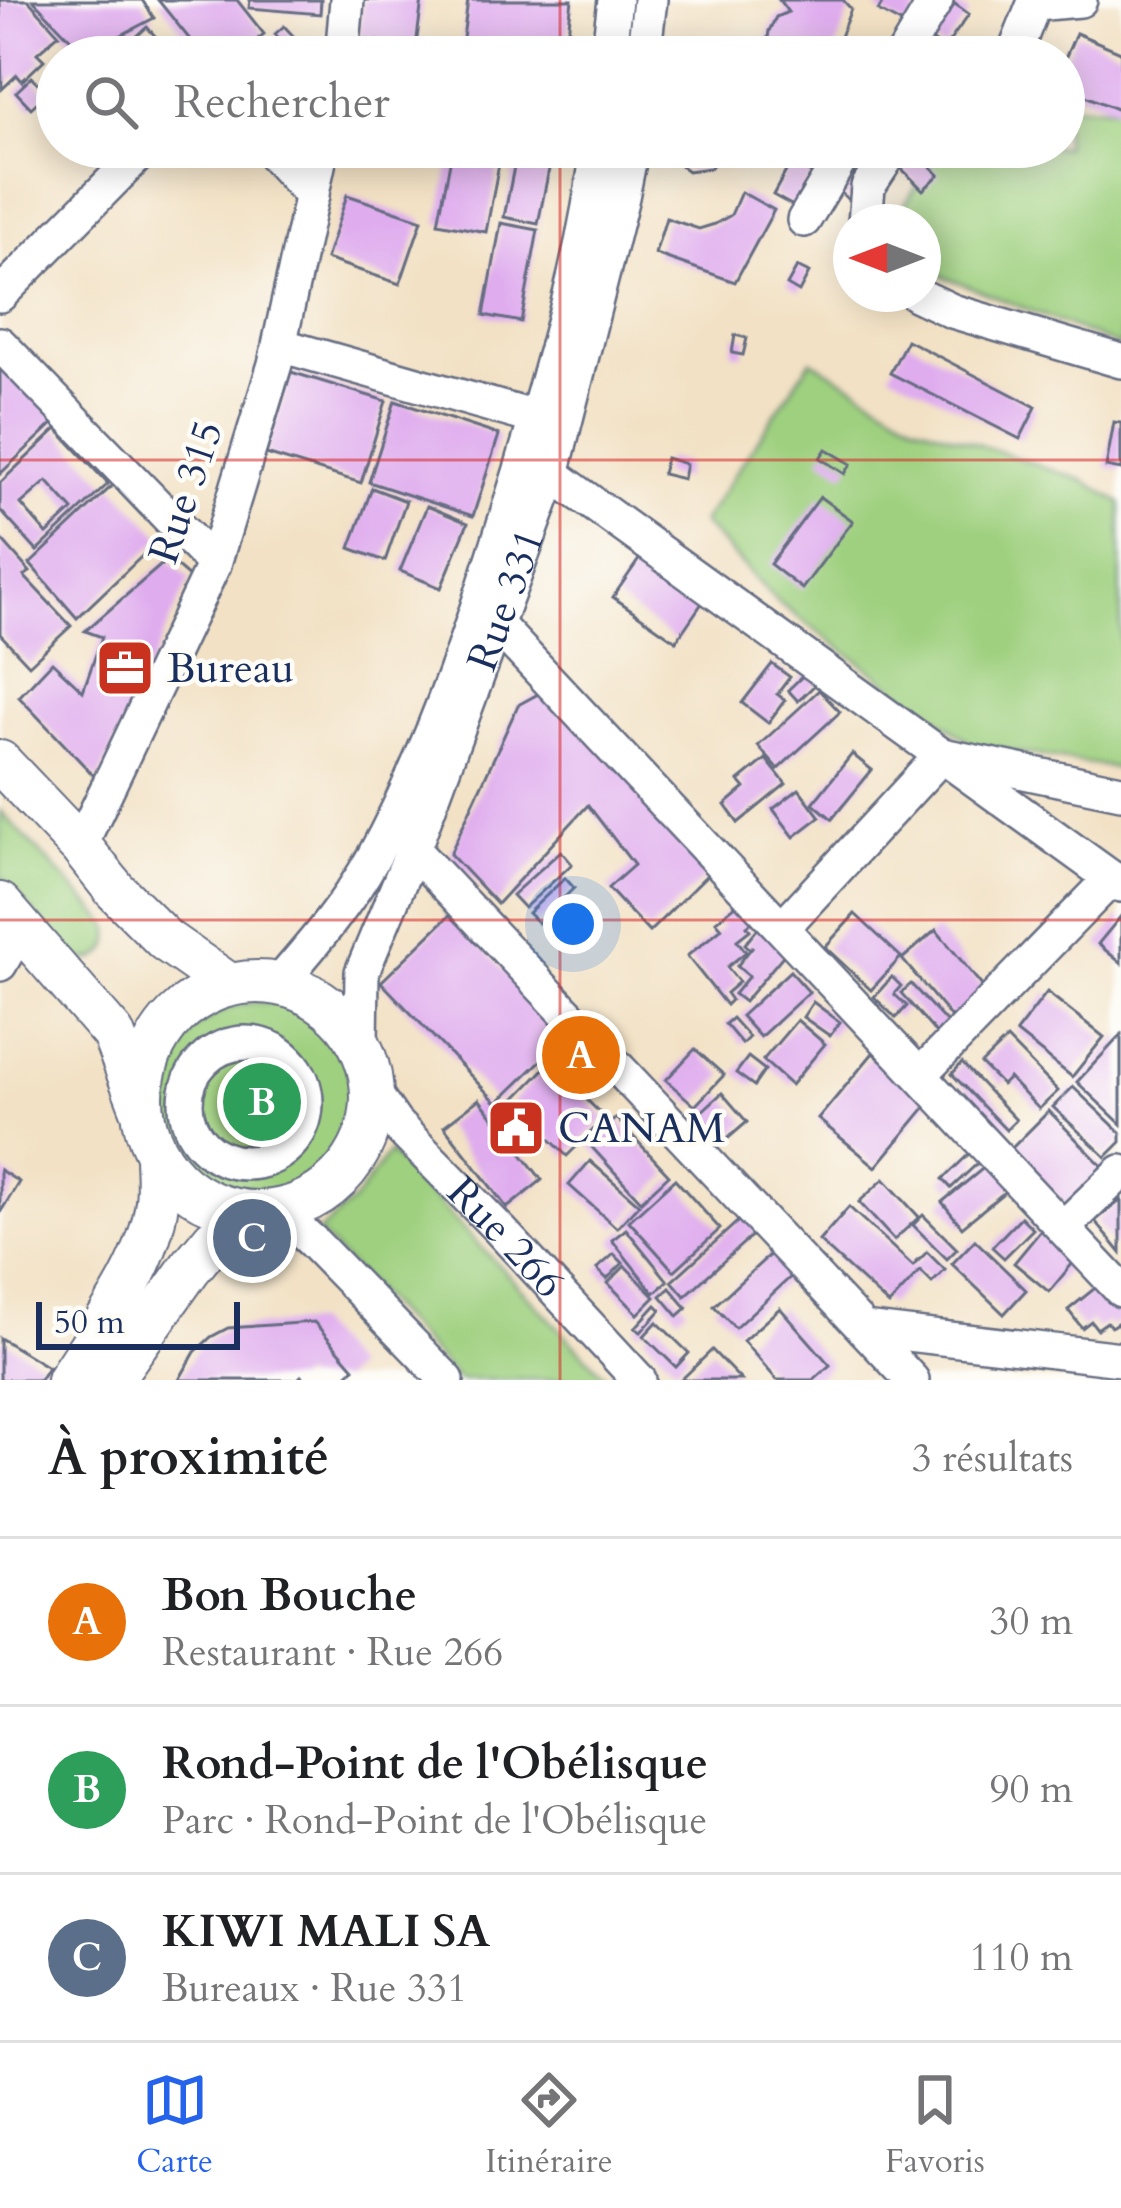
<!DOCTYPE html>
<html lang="fr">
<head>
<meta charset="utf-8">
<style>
	body { margin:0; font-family:Cardo,serif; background:#f6f6f6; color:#202124 }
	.compass { position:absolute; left:833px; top:204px; width:108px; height:108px; border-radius:50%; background:#fff; box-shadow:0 6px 30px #0003; rotate:270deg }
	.scale { position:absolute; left:36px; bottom:30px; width:204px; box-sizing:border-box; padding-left:12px; border:6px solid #1b2f5e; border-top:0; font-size:33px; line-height:42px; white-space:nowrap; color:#1b2f5e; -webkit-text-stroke:9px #fdfcf7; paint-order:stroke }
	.you { position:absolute; left:573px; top:924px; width:42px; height:42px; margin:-30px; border:9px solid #fff; border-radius:50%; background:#1a73e8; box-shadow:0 0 0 18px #1a73e833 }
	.badge { display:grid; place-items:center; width:78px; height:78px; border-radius:50%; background:#2563eb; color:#fff; font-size:39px; font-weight:700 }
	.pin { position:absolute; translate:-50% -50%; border:6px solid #fff; box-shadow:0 3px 12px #0006 }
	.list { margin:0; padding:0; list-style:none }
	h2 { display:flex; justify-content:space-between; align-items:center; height:156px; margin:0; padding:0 48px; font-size:51px }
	h2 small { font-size:39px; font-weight:400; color:#757577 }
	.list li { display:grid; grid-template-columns:78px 1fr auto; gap:36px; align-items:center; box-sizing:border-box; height:168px; padding:0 48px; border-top:3px solid #e0e0e0 }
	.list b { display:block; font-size:45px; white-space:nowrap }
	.list p { margin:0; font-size:39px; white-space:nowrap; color:#757577 }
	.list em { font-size:39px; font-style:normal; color:#757577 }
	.icon { flex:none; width:66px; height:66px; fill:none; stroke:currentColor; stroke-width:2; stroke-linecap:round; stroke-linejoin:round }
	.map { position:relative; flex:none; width:1121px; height:1380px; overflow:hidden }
	.search { position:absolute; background:#fff; box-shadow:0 6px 30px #0003; left:36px; right:36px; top:36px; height:132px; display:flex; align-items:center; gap:30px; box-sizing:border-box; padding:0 42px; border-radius:66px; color:#757577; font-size:45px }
	.sheet { height:660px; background:#fff }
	nav { display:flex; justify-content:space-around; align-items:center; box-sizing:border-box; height:168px; border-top:3px solid #e0e0e0; background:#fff; font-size:33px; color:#757577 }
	nav a { display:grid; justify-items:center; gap:6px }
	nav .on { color:#2563eb }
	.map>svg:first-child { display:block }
	.green { fill:#9fd07f; stroke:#5d806e; stroke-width:3 }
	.building { fill:#dfacee; fill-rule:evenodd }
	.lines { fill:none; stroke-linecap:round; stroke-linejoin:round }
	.minor-casing { stroke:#666d82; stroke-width:38 }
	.major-casing { stroke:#666d82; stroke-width:46 }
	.minor { stroke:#fff; stroke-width:33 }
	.major { stroke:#fff; stroke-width:42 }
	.grid { fill:none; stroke:#d62828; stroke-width:3; stroke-opacity:0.55 }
	.labels { text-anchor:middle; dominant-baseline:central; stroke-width:9; stroke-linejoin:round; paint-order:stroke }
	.street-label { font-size:42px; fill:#1b2f5e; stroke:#fdfcf7 }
	.poi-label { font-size:42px; fill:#1b2f5e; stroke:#fdfcf7; text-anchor:start }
</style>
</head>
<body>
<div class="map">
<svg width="1121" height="1380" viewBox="0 0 1121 1380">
	<rect width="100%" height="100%" fill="#fdfcf7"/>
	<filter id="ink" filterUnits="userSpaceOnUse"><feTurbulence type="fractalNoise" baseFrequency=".00833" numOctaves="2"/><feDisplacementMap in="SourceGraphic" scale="24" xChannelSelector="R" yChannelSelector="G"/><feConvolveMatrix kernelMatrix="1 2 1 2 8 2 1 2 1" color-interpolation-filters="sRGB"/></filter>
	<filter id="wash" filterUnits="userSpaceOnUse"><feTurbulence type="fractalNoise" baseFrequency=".004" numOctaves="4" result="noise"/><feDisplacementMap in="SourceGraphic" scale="48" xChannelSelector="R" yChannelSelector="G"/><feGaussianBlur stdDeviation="2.7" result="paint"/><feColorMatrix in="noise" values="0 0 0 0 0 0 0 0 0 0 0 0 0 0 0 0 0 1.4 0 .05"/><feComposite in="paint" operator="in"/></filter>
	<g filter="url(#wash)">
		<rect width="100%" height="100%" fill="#f2e1c4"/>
		<g class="green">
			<polygon points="1064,105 1121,108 1121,347 923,268 923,222 893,222 934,159 955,147 1064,147"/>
			<polygon points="811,360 915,423 1083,480 1121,503 1121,769 974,745 779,603 702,523"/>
			<path d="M0,811L109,925C115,949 99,966 75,957L0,876Z"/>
			<circle cx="262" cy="1098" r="96"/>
			<polygon points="389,1152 609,1380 458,1380 318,1232 354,1201"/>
		</g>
		<g id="blocks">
			<g class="building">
				<polygon points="0,0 28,0 59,34 37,53 44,60 22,81 17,75 2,89"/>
				<polygon points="33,0 142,0 154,18 85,54"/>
				<polygon points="158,0 237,0 264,34 236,57 204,57"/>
				<polygon points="250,0 321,0 320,14 249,8"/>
				<polygon points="363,0 422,0 416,46 359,39"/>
				<polygon points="468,0 572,0 565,57 494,57 461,53"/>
				<polygon points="779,0 843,0 851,9 832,57 763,57 762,54 773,53 767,45 769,31 776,17 788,12"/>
				<polygon points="884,0 913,0 920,4 908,27 878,11"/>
				<polygon points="955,4 969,14 944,49 930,39"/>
				<polygon points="284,26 310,54 306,57 296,57 275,34"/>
				<polygon points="147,27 174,57 114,57"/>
				<polygon points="1076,33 1121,52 1121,111 1064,87 1064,61"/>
				<polygon points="698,39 713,41 712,57 697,57"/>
				<polygon points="32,77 47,93 31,108 16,92"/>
				<polygon points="453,147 502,148 486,232 438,223"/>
				<polygon points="521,147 555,147 553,159 520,153"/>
				<polygon points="678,147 728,147 710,168 688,171 680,165"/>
				<polygon points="799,147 831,147 817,171 793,157"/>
				<polygon points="917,152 939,175 923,190 901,168"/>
				<polygon points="516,157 550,164 538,224 504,217"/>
				<polygon points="791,162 813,174 795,207 773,195"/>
				<polygon points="851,171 866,188 850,202 835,186"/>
				<polygon points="741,192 774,210 735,282 655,254 666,218 699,229 715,224 731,215"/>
				<polygon points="347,195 422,220 400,284 326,259"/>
				<polygon points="501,223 538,230 521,322 484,315"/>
				<polygon points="797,267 809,273 799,292 787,285"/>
				<polygon points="735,335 747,338 743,355 732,353"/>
				<polygon points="907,340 1036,407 1020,439 890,373"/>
				<polygon points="0,361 58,419 0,474"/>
				<polygon points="291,372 386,401 361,483 266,454"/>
				<polygon points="395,401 499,435 473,516 369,482"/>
				<polygon points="1114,422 1121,423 1121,470 1106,467"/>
				<path d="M57,429L108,484L37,551L0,510V483ZM47,481L73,510L47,534L21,504Z"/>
				<polygon points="826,449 851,464 845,474 820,458"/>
				<polygon points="666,458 686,464 683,479 662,474"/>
				<polygon points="113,485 162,537 77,618 30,564"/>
				<polygon points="372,488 406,501 385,561 350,548"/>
				<polygon points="820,497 853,521 802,589 770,564"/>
				<polygon points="427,506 468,523 441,588 400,571"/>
				<polygon points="0,538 30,572 24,576 71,626 29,665 0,634"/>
				<polygon points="642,555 704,600 676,641 613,597"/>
				<polygon points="168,559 190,578 98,780 19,697 52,662 83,691 102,637 85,631"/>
				<polygon points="772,664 790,677 777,694 785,700 768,723 742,703"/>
				<polygon points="808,671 818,682 798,701 788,690"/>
				<polygon points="551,687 716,866 649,932 608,888 634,865 588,805 497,904 450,854 518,705"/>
				<polygon points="819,690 840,712 778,769 758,746"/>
				<polygon points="852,754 872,770 832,819 813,803"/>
				<polygon points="766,759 786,784 738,823 725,805 745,788 739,781"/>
				<polygon points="799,789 820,817 794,837 773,809"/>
				<polygon points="561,851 572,864 524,908 512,895"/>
				<polygon points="565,878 574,888 538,923 528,913"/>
				<polygon points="743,899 758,917 747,926 750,930 737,940 746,952 727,967 739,982 726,993 731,1000 726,1005 687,956 722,928 716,921"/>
				<polygon points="855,914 901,957 871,990 825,947"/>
				<polygon points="450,915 566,1036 497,1103 381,982"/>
				<polygon points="1121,916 1121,963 1098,944"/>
				<polygon points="759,927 787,951 744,1002 734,994 749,976 737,966 753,946 750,949 745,944"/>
				<polygon points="936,930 993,999 960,1028 902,959"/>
				<polygon points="790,971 809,992 760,1037 741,1016"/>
				<polygon points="892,977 901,986 894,994 907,1006 896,1018 874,997"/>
				<polygon points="911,984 947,1023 936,1033 901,993"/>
				<polygon points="1047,992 1104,1037 1072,1077 1016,1032"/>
				<polygon points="813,1002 840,1022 830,1036 803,1017"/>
				<polygon points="732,1018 749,1037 742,1044 725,1024"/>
				<polygon points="797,1020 825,1044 791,1085 763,1060"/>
				<polygon points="1121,1035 1121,1124 1077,1082"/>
				<polygon points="1007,1039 1058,1091 1039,1109 1009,1078 1002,1085 981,1064"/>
				<polygon points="695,1049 724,1075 695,1106 666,1080"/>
				<polygon points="873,1053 930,1102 876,1167 818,1119"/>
				<polygon points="748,1057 765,1070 754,1086 736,1073"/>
				<polygon points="550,1063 605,1118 567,1156 512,1102"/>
				<polygon points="962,1063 1016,1120 1006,1130 952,1074"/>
				<polygon points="1073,1087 1121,1133 1121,1142 1106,1157 1053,1107"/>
				<polygon points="722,1093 747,1122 724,1142 699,1114"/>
				<polygon points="479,1099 542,1180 507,1208 444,1126"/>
				<polygon points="1049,1111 1105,1169 1067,1207 1011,1149"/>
				<polygon points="616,1118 669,1175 641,1201 589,1144"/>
				<polygon points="971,1152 980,1161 951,1188 943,1179"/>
				<polygon points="998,1156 1018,1181 962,1227 942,1202"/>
				<polygon points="590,1161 639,1204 617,1228 569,1185"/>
				<polygon points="0,1170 19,1182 0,1213"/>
				<polygon points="675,1179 720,1229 674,1271 629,1221"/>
				<polygon points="884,1179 919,1217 894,1240 859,1202"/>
				<polygon points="1121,1200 1121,1253 1095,1221"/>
				<polygon points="849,1207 913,1266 927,1252 945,1270 932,1283 920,1271 889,1305 819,1241"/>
				<polygon points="745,1215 759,1229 685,1296 672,1281"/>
				<polygon points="923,1215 957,1249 947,1259 913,1225"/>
				<polygon points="1021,1217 1033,1229 1004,1258 992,1247"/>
				<polygon points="1047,1223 1082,1252 1049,1292 1014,1263"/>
				<polygon points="626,1229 668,1281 654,1293 612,1240"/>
				<polygon points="975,1240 1026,1290 1004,1314 952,1264"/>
				<polygon points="775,1250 795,1273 735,1328 714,1306"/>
				<polygon points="614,1254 623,1263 607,1279 597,1269"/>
				<polygon points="625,1266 655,1297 638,1314 608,1283"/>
				<polygon points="1100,1284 1121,1310 1121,1328 1117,1323 1111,1327 1107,1322 1097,1329 1091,1321 1082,1328 1068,1310"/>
				<polygon points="670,1288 687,1308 678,1316 661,1296"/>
				<polygon points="656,1305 661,1310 641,1332 635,1328"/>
				<polygon points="780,1308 830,1365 813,1380 777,1380 743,1341"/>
				<polygon points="314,1322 354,1368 341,1380 304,1380 301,1376 297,1380 179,1380 195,1352 211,1337 228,1328"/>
				<polygon points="657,1322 689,1353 676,1367 644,1336"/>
				<polygon points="0,1338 48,1367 40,1380 0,1380"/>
				<polygon points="712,1350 741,1380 681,1380"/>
			</g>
		</g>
	</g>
	<g filter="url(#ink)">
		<use href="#blocks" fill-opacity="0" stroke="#666d82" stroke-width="3"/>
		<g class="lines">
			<g class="minor-casing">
				<g id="minor">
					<polyline points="342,57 347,0"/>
					<polyline points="608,57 615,0"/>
					<polyline points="643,57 650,0"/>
					<polyline points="902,57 936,0"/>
					<polyline points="1013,57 1034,4 1080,0"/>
					<polyline points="267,147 312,196"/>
					<polyline points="804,220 848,147"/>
					<polyline points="865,222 868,187 894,147"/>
					<polyline points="916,294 952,311 1121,361"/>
					<polyline points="0,295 146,147"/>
					<polyline points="0,344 214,564"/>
					<polyline points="280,345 536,418"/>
					<polyline points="552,474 1121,885"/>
					<polyline points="496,624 1121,1290"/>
					<polyline points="80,846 214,564 275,364 322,147"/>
					<polyline points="413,850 912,1380"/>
					<polyline points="782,928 942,755 1121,792"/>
					<polyline points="0,964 21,927"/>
					<path d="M280,982C314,943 348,903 373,858C440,736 481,599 522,466C553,362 585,256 598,147"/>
					<circle cx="246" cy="1103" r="60"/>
					<path id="s1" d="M361,1044L362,972L413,850L552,474L622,197L632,147"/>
					<polyline points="920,1075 1112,878"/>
					<path id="s2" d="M373,1091L395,1123L501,1231L639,1380"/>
					<polyline points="276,1209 312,1241 447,1380"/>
					<polyline points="1063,1228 1121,1172"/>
					<polyline points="864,1329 1121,1359"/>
				</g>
			</g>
			<g class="major-casing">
				<g id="major">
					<polyline points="0,762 80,846 115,890 165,940 228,984"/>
					<polyline points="0,904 113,1034 141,1107"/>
					<circle cx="257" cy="1097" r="115"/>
					<path d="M68,1380C102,1326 149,1267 157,1202C159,1187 157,1170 157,1154"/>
					<polyline points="111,1380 190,1268 214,1239 258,1212"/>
				</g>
			</g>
			<use href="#minor" class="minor"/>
			<use href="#major" class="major"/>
		</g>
	</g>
	<path class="grid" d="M560,0V57M560,147V1380M0,460H1121M0,920H1121"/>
	<defs>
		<g id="office-square" transform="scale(3)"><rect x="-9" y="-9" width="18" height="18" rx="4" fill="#c8321e" stroke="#fdfcf7"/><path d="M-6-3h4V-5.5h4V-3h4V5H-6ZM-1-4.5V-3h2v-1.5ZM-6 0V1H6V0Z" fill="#fff"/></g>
		<g id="civic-square" transform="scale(3)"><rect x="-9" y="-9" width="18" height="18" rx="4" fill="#c8321e" stroke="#fdfcf7"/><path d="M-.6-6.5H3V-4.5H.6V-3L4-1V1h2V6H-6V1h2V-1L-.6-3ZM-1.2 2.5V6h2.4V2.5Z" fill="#fff"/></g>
	</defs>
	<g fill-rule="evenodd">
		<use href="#office-square" x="125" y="668"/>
		<use href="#civic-square" x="516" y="1128"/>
	</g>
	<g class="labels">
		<g class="street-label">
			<text transform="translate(186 492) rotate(-71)">Rue 315</text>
			<text stroke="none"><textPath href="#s1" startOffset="471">Rue 331</textPath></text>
			<text stroke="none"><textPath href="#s2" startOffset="198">Rue 266</textPath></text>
		</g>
		<g class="poi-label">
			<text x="167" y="668">Bureau</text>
			<text x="558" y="1128">CANAM</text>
		</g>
	</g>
</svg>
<svg class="compass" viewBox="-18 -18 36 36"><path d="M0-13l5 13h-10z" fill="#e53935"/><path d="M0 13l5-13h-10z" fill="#757577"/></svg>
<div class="scale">50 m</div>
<div class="you"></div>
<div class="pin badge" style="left:581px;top:1055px;background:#e8710a">A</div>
<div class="pin badge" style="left:262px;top:1102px;background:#2e9e5b">B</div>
<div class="pin badge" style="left:252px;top:1238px;background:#5c6f8a">C</div>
<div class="search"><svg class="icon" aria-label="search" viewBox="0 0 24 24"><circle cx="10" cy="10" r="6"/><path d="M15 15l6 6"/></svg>Rechercher</div>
</div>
<section class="sheet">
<h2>À proximité<small>3 résultats</small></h2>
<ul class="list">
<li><span class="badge" style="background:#e8710a">A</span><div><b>Bon Bouche</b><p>Restaurant · Rue 266</p></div><em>30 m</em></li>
<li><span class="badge" style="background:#2e9e5b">B</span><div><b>Rond-Point de l'Obélisque</b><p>Parc · Rond-Point de l'Obélisque</p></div><em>90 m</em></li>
<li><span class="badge" style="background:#5c6f8a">C</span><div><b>KIWI MALI SA</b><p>Bureaux · Rue 331</p></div><em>110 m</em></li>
</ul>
</section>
<nav>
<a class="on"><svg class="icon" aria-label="map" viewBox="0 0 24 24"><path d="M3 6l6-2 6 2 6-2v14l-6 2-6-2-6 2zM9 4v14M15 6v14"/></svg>Carte</a>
<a><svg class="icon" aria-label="directions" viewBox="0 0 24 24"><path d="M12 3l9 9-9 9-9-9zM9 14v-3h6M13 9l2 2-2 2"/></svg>Itinéraire</a>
<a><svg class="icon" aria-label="saved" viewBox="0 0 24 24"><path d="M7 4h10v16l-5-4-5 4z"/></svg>Favoris</a>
</nav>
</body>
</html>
